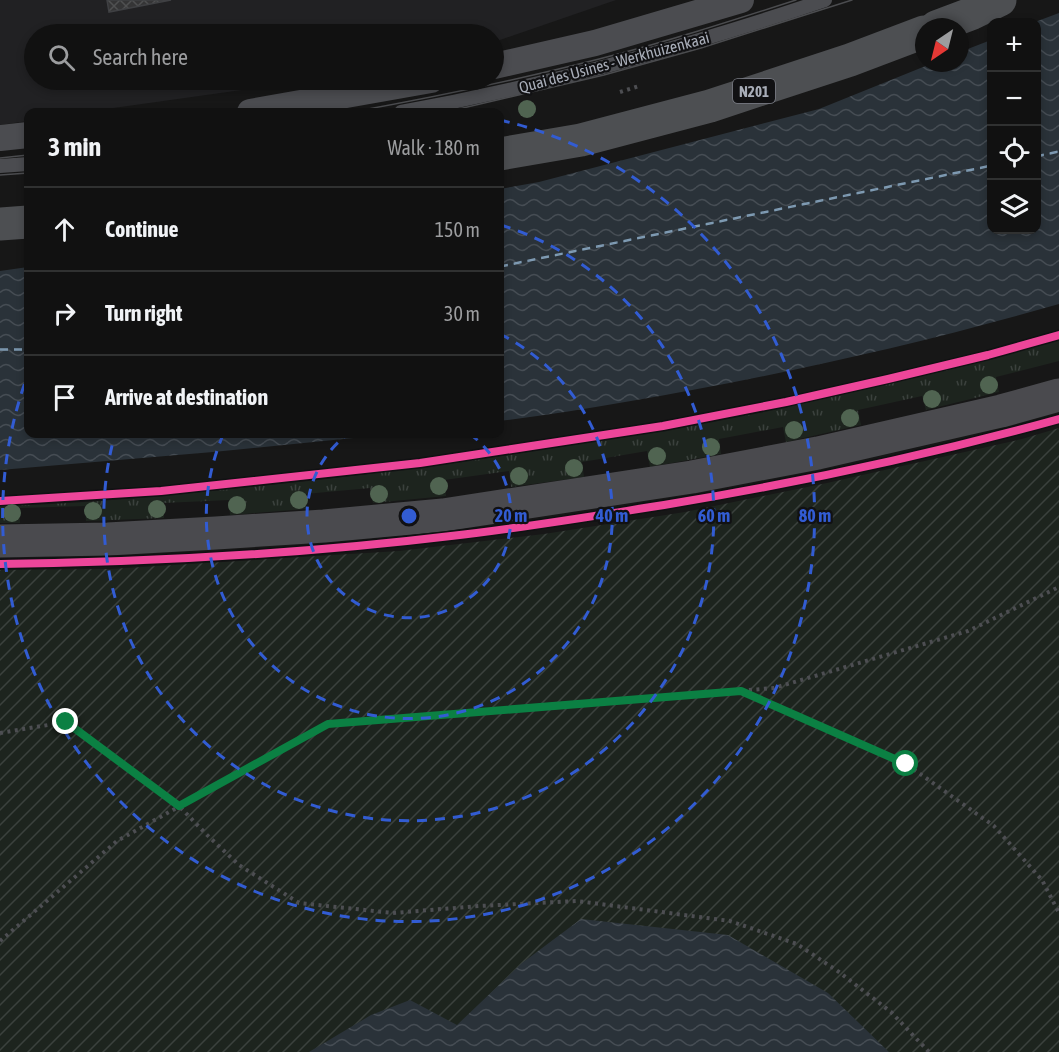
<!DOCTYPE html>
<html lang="en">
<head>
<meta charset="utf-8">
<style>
	body { margin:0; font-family:"Asap Condensed",sans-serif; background:#1e1f1f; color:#f1f3f6 }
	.controls { position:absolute; right:18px; top:18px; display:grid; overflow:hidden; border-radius:12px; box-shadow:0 3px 9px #0003 }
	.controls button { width:54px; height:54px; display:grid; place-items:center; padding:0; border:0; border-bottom:2px solid #303131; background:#111; color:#f1f3f6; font:30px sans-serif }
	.compass { position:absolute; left:915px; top:18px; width:54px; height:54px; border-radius:50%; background:#111; box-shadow:0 3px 9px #0003; rotate:215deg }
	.stop { position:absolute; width:18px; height:18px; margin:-14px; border:4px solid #0b8043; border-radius:50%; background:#fff }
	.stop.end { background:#0b8043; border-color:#fff; box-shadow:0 2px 6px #0008 }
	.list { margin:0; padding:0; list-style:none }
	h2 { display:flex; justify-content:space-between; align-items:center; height:78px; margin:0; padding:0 24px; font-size:26px }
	h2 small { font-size:20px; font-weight:400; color:#9c9d9f }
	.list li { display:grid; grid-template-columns:39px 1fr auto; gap:18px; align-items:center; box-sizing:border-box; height:84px; padding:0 24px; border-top:2px solid #303131 }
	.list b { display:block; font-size:22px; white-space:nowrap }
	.list em { font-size:20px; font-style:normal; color:#9c9d9f }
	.icon { flex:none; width:33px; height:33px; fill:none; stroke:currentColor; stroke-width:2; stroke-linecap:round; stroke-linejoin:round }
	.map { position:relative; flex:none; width:1059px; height:1052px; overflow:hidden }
	.search { position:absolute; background:#111; box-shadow:0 3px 9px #0003; left:24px; top:24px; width:480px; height:66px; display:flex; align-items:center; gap:15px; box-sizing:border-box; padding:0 21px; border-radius:33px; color:#9c9d9f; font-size:22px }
	.panel { position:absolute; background:#111; box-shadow:0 3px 9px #0003; left:24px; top:108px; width:480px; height:330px; border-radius:12px }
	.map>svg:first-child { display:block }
	.built { fill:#212123 }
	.grass { fill:url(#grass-tufts) }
	.garden { fill:url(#garden-furrows) }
	.water { fill:url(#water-waves) }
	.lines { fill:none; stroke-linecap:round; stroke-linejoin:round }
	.ferry { stroke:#7f9bb3; stroke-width:1.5; stroke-dasharray:8 6; stroke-linecap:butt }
	.building { fill:url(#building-cross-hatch); stroke:#3f4043; stroke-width:1.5 }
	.path { stroke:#4d4e52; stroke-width:4; stroke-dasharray:3 4.5; stroke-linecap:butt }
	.lane { stroke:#4b4c50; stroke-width:14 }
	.street { stroke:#4b4c50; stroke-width:26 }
	.secondary { stroke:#4a4a4e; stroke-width:33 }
	.primary { stroke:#4d4f52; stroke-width:33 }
	.tram { stroke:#4b4c4f; stroke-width:1.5 }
	.cycleway-casing { stroke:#111113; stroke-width:11 }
	.cycleway { stroke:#ed469a; stroke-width:8 }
	.tree { fill:#506451 }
	.route { stroke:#0b8043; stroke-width:8 }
	.ring { fill:none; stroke:#325cd3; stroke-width:3; stroke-dasharray:10 8 }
	.labels { text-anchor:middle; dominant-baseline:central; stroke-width:4.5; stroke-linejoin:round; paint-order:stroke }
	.shield { fill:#111113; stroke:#7b7e86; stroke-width:1.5 }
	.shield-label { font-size:15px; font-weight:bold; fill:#a8adb8 }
	.street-label { font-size:16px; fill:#a8adb8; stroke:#111113 }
	.centre { fill:#325cd3; stroke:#111113; stroke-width:3 }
	.ring-label { font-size:18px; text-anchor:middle; font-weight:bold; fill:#325cd3; stroke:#111113; stroke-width:4.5; stroke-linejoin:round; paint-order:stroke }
</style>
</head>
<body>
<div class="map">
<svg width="1059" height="1052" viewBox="0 0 1059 1052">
	<defs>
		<pattern id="grass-tufts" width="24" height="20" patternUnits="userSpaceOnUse" patternTransform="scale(1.5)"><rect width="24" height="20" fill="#1d241e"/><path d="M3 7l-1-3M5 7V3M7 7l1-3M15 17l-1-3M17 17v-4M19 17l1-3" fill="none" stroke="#3b413d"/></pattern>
		<pattern id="garden-furrows" width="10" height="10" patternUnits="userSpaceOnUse" patternTransform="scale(1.5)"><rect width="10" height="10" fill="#1d241e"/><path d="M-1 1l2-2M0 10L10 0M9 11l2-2" fill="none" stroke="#3b413d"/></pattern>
		<pattern id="water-waves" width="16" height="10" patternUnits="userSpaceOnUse" patternTransform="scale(1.5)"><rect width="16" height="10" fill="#2a3239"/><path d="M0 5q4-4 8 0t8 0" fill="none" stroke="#464d54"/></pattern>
		<pattern id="building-cross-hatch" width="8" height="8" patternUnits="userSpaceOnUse" patternTransform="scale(1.5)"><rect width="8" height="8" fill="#353536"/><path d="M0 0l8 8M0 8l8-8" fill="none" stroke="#4f5051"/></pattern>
	</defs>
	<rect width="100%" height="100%" fill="#171717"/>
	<polygon class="built" points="0,0 616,0 494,42 494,34 34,34 34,80 314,80 85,112 28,112 28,121 0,125"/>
	<path class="grass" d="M1059,339V361L996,377L999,392L926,410L922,396L858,410L861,425L786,442L783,427L719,439L721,454L650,467L647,451L582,462L584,477L511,487L509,471L444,480L446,496L373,503L370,488L305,494L306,509L230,515L229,500L163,503L164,518L86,521L85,506L20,508V523H0V506C29,505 58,504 86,502C117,500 147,497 178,494C291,484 403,471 515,454C699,426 880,391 1059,339Z"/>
	<polygon class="garden" points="1059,428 1059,1052 0,1052 0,570 110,569 399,551 544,534 685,512 827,483 1022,439"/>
	<g class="water">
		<path d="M1059,13V304C916,345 772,377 625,402C583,409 542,416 500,421V189L539,182L819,109L933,63H960V52L991,40L992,230H1036V22H1035Z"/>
		<polygon points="28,267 28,434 393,434 213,452 0,470 0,271"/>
		<polygon points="581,919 728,935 828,993 889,1052 309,1052 371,1015 410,1000 457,1025 522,963"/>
	</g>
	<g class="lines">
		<g class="ferry">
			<polyline points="1036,156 1059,151"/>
			<polyline points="1036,157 1059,152"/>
			<polyline points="500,266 992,165"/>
			<polyline points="500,267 992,166"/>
			<polyline points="0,349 28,349"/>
			<polyline points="0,350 28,350"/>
		</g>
	</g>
	<polygon class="building" points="107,0 171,0 109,12"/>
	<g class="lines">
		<g class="path">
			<polyline points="620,92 639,86"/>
			<polyline points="743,692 906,764 994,826 1042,880 1059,913"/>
			<polyline points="0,733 66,722 179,806 206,834 239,865 299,903 393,913 479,906 577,901 730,921 797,944 839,972 891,1012 929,1052"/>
			<polyline points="0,941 117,841 328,724 774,688 968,631 1059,587"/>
		</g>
		<g class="lane">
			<path d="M401,112C544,86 686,47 825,0"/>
			<polyline points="0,166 28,164"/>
		</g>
		<g class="street">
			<polyline points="494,66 595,43 741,0"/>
			<polyline points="250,112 431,80"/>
			<polyline points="0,138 28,135"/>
		</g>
		<polyline class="secondary" points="0,541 108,539 216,533 324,526 443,515 692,477 818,453 1001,411 1059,395"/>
		<g class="primary">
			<polyline points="936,27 973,13 1000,0"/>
			<polyline points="500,154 581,140 710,106 850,60 924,32"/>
			<polyline points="0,224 28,222"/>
		</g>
		<g class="tram">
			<path d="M352,112C435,97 517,80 599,59C666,42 731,21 796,0"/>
			<polyline points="446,112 604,75 701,48 852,0"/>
			<polyline points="0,158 28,155"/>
			<polyline points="0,175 28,173"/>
		</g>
		<g class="cycleway-casing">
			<g id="cycleway">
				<polyline points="0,501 161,491 420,463 663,426 786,402 888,379 988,355 1059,335"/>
				<path d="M0,564C150,562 302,554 451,536C523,528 594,516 664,505C797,483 929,455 1059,419"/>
			</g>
		</g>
		<use href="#cycleway" class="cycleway"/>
	</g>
	<g class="tree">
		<circle cx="527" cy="109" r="9"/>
		<circle cx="989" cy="385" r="9"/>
		<circle cx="932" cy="399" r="9"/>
		<circle cx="850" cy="418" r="9"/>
		<circle cx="794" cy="430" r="9"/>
		<circle cx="711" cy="447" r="9"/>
		<circle cx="657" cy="456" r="9"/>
		<circle cx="574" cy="468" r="9"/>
		<circle cx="519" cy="476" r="9"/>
		<circle cx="439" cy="486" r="9"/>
		<circle cx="379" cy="494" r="9"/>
		<circle cx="299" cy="500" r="9"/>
		<circle cx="237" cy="505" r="9"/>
		<circle cx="157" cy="509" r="9"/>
		<circle cx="93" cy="511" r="9"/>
		<circle cx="12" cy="513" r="9"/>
	</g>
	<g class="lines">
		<polyline class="route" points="66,722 179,806 328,724 741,691 906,764"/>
	</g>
	<g class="ring">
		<path d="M470 434A102 102 0 1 1 348 434"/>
		<path d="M500 334A203 203 0 1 1 223 435"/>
		<path d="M501 225A305 305 0 1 1 115 434"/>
		<path d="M367 112A406 406 0 0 1 451 112M500 120A406 406 0 1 1 27 377"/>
	</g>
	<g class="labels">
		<rect class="shield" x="733" y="79" width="42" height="24" rx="4.5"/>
		<g class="shield-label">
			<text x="754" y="91">N201</text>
		</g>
		<g class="street-label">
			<text transform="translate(614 62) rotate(-15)">Quai des Usines - Werkhuizenkaai</text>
		</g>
	</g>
	<circle cx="409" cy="516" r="9" class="centre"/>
	<g class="ring-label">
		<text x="511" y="522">20 m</text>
		<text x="612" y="522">40 m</text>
		<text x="714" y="522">60 m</text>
		<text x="815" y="522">80 m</text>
	</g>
</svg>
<div class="controls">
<button>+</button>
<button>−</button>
<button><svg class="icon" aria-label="locate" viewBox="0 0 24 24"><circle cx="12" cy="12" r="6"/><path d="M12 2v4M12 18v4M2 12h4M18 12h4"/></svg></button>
<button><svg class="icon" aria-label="layers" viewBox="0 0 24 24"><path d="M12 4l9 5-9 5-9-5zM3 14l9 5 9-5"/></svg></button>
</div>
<svg class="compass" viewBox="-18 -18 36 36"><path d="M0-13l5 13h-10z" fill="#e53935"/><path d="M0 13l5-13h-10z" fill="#9c9d9f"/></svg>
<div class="stop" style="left:906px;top:764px"></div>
<div class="stop end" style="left:66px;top:722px"></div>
<div class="search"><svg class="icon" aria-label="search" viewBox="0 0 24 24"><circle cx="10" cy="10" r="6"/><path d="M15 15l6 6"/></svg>Search here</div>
<section class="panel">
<h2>3 min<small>Walk · 180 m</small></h2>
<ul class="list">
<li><svg class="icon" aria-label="ahead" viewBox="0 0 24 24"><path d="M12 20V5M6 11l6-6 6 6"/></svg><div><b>Continue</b></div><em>150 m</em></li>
<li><svg class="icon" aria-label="right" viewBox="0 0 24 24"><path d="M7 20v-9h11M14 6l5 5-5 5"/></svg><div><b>Turn right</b></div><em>30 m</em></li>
<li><svg class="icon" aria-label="arrive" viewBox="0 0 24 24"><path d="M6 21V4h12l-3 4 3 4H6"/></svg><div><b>Arrive at destination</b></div></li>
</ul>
</section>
</div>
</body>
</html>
